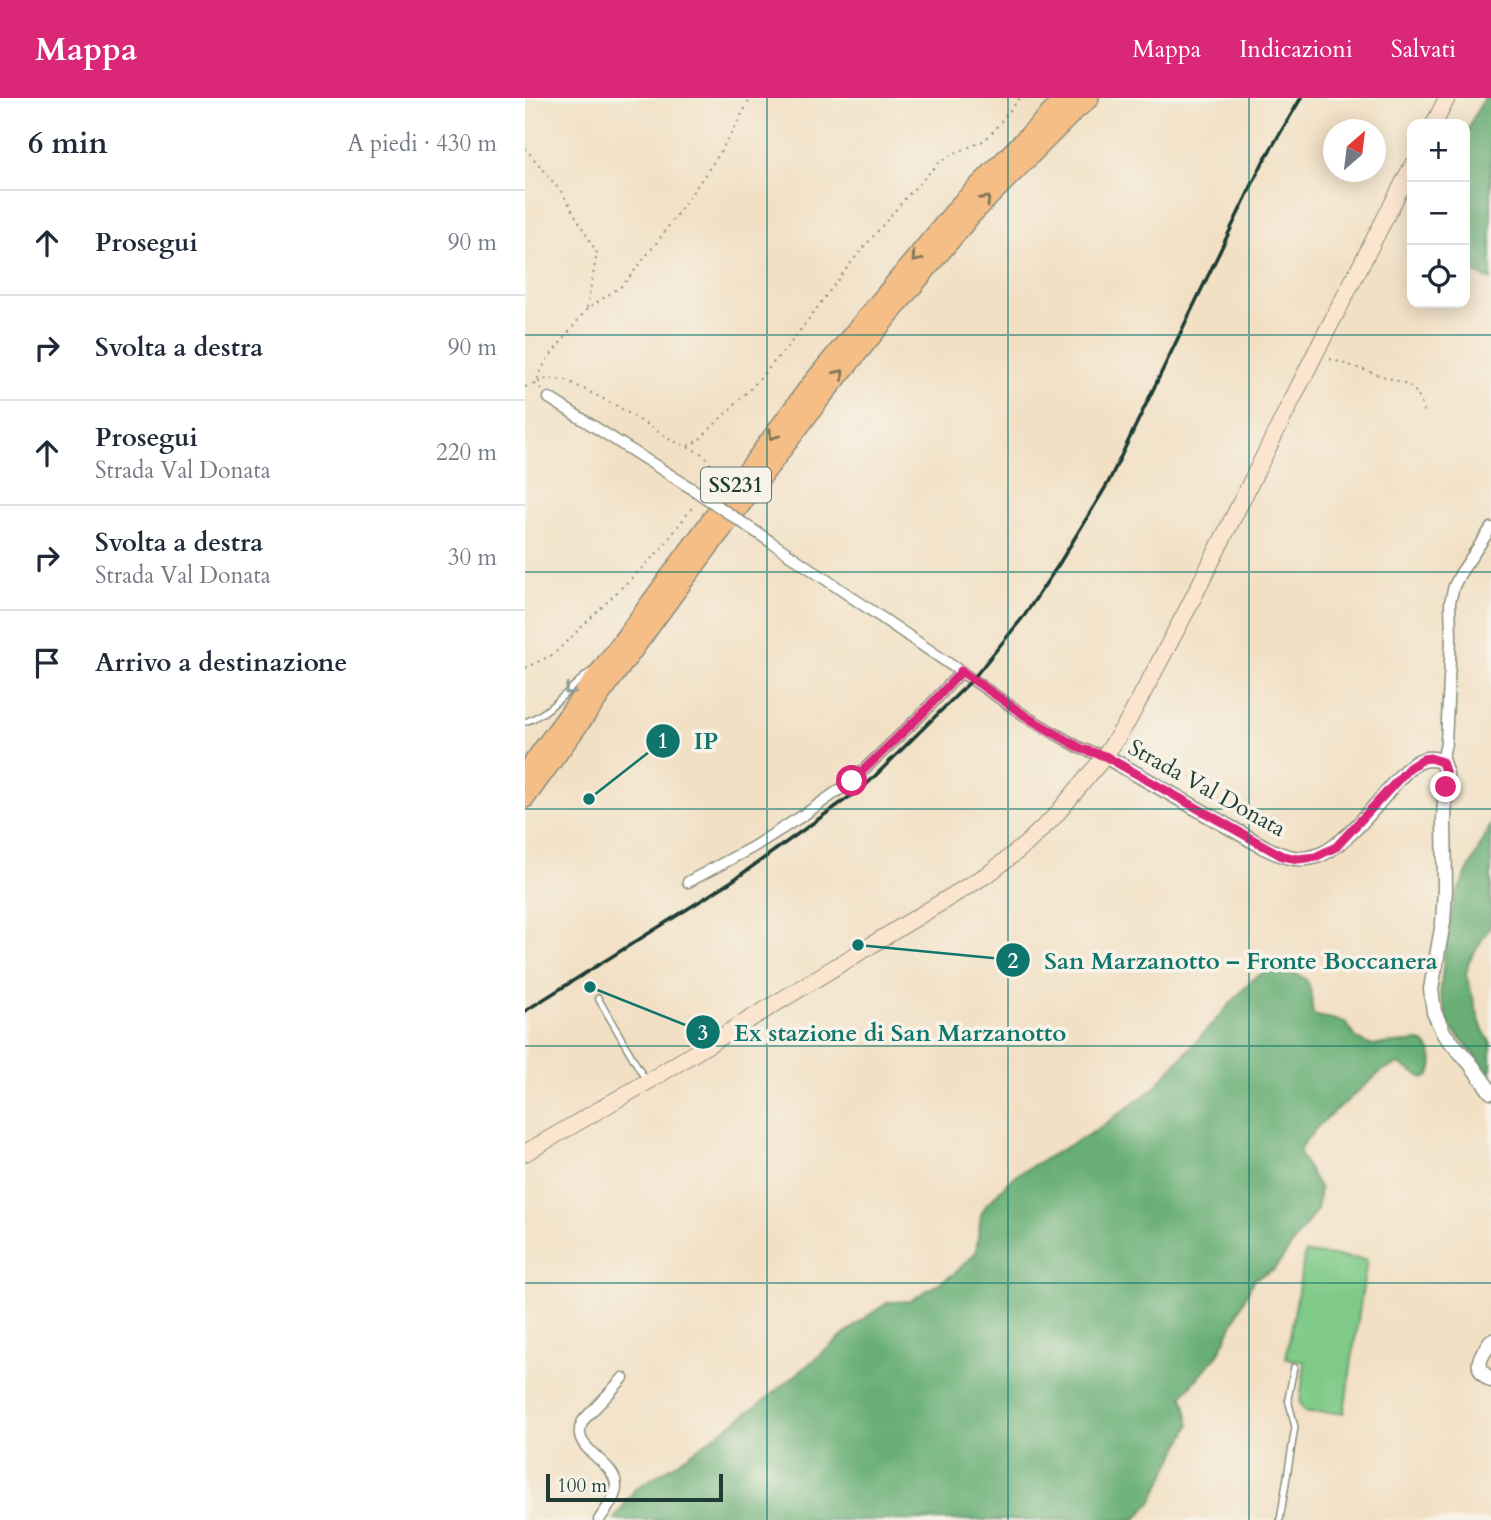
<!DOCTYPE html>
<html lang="it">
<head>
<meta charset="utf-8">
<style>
	body { margin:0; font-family:Cardo,serif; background:#f6f6f7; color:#1f2937 }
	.controls { position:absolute; right:21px; top:21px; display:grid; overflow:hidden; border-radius:14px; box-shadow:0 4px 18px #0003 }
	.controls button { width:63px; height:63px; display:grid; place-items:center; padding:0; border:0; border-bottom:2px solid #e0e1e3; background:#fff; color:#1f2937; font:35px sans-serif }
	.compass { position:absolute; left:798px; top:21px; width:63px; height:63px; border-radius:50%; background:#fff; box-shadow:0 4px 18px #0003; rotate:28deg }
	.scale { position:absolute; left:21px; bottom:18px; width:177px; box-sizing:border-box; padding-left:7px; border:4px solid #1f3d34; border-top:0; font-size:19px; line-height:24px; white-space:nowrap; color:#1f3d34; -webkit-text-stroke:5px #f7f3e8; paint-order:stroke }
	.stop { position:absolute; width:21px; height:21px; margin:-16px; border:5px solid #db2777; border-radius:50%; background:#fff }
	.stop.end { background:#db2777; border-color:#fff; box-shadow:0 2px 7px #0008 }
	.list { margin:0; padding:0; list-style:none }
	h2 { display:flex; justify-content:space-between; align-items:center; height:91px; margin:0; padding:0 28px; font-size:30px }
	h2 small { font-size:23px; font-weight:400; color:#747a83 }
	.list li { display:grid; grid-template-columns:46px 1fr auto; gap:21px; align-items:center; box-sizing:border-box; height:105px; padding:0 28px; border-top:2px solid #e0e1e3 }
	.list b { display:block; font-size:26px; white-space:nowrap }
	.list p { margin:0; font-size:23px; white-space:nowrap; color:#747a83 }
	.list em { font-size:23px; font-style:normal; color:#747a83 }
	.icon { flex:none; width:38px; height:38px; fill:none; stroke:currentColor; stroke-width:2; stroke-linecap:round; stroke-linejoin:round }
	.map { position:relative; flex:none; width:966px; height:1422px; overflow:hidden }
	header { display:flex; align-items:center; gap:42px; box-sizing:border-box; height:98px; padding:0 35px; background:#db2777; color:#fff }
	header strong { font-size:33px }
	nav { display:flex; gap:38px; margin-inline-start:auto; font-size:24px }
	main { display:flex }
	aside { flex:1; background:#fff }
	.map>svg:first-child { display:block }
	.green { fill:#7fca88; stroke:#4f845e; stroke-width:2 }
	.forest { fill:#67ae74; stroke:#437654; stroke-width:2 }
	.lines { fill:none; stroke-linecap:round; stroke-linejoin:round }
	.service-casing { stroke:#888e7c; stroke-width:8 }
	.minor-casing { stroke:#888e7c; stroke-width:13 }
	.tertiary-casing { stroke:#888e7c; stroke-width:17 }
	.secondary-casing { stroke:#888e7c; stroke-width:18 }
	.trunk-casing { stroke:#888e7c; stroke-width:22 }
	.path { stroke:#888e7c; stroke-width:2; stroke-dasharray:2 5; stroke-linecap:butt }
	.service { stroke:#fff; stroke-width:5 }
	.minor { stroke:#fff; stroke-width:10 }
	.tertiary { stroke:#fff; stroke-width:14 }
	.secondary { stroke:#fbe5cf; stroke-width:16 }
	.trunk { stroke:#f6be87; stroke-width:19 }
	.rail { stroke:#1f3d34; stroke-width:3.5 }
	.minor-bridge-casing { stroke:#888e7c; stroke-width:13; stroke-linecap:butt }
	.minor-bridge { stroke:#fff; stroke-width:10 }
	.oneway { stroke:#807759 }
	.oneway2 { stroke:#8f9e9a }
	.route { stroke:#db2777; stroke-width:9 }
	.grid { fill:none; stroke:#0f766e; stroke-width:2; stroke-opacity:0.55 }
	.labels { text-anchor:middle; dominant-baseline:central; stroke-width:7; stroke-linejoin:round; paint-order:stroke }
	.shield { fill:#f7f3e8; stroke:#60746a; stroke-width:2 }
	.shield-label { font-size:21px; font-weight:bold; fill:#1f3d34 }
	.street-label { font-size:23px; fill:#1f3d34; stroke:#f7f3e8 }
	.leader { fill:none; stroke:#0f766e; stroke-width:2.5 }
	.callout-dot { fill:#0f766e; stroke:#f7f3e8; stroke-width:2.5 }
	.mark-label { font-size:21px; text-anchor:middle; font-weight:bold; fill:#fff }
	.callout-label { font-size:24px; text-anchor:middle; font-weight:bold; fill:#0f766e; stroke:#f7f3e8; stroke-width:7; stroke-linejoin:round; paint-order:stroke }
</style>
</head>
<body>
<header>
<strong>Mappa</strong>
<nav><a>Mappa</a><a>Indicazioni</a><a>Salvati</a></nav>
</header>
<main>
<aside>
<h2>6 min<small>A piedi · 430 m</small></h2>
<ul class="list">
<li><svg class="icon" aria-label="ahead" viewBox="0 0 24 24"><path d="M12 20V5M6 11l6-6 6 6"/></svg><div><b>Prosegui</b></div><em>90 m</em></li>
<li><svg class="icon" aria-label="right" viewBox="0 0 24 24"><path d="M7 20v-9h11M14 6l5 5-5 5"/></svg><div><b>Svolta a destra</b></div><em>90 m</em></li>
<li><svg class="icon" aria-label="ahead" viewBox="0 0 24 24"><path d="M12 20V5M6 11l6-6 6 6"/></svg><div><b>Prosegui</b><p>Strada Val Donata</p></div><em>220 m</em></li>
<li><svg class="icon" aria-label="right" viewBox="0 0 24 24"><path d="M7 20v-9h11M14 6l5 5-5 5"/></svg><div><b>Svolta a destra</b><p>Strada Val Donata</p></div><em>30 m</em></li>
<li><svg class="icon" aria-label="arrive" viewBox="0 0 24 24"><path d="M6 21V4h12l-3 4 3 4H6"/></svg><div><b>Arrivo a destinazione</b></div></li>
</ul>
</aside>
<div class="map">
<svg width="966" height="1422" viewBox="0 0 966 1422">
	<rect width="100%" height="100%" fill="#f7f3e8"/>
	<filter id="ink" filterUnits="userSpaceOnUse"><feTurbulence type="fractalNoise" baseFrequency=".0143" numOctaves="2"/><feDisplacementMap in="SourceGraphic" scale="14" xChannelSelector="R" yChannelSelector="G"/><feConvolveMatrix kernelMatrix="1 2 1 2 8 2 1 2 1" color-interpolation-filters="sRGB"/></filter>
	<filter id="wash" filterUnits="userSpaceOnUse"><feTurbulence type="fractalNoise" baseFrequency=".00686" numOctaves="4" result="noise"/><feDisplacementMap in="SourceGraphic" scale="28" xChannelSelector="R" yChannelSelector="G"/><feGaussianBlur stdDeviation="1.57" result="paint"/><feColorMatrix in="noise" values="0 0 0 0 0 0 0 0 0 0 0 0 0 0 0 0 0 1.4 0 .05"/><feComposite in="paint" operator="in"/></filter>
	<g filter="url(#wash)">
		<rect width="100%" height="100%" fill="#f2e0c5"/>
		<polygon class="green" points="780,1155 842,1162 819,1315 780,1314 775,1305 780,1264 761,1260"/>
		<g class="forest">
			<polygon points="959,0 966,0 966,182 940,171 940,42 946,24"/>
			<polygon points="966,726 966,827 944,863 941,877 957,930 966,946 966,976 924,928 915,896 921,842 930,799"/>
			<path d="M755,871C790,879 784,886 788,917L820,924L832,941L844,947L895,943C908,950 911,965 904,978L898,980L873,966L858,972L795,1026L782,1041L775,1051V1057L795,1091L792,1111L750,1171L729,1181L694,1255L658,1297L665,1327L626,1405L610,1422H89L110,1391L149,1367L244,1299L341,1219L364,1204L385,1203L430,1175L451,1154L456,1117L461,1107L489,1078L570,1033L627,992L727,882L743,872Z"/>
		</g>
	</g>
	<g filter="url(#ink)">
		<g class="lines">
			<g class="service-casing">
				<g id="service">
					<path d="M0,624C26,615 43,590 65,574"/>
					<polyline points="73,900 120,981"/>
					<polyline points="755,1422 770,1329 763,1301 769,1269"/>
				</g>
			</g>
			<g class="minor-casing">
				<g id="minor">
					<polyline points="24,300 169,392"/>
					<polyline points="246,444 505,621 557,651 580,658"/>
					<polyline points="917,664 921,645 926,540 925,504 929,488 935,476 966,430"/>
					<polyline points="163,784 228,749 280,716 327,683 398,615 433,577 436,573"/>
					<path d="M74,1422C80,1412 91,1401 91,1388C91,1363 44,1351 57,1325C59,1320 65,1316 68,1312C78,1302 88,1291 98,1280"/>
				</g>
			</g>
			<g class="tertiary-casing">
				<g id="tertiary">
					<path d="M580,658L741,750C757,758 771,763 788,759C816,753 849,709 868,687C875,679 882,670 891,665C900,660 908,659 917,664L921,676L919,722L920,791L918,825L906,891L909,914L919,936L945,965L966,994"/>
					<path d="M966,1243C955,1259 947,1269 966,1282"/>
				</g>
			</g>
			<g class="secondary-casing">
				<g id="secondary">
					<polyline points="909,26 922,0"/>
					<polyline points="0,1055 122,984 466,774 500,747 530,718 580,658 603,623 664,508 791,254 887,68"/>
				</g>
			</g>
			<g class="trunk-casing">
				<g id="trunk">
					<polyline points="0,676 285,288 435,107 541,0"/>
					<polyline points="0,700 155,487 297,298 446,117 548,14 564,0"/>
				</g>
			</g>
			<g class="path">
				<polyline points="0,50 38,96 72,155 62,210"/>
				<polyline points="805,261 882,286 892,295 900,316"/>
				<polyline points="0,289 24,280 41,282 92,308 144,341 180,357 188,370 186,386 184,389"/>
				<polyline points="16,292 10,286 21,263 62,211 98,187 133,143 193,58 226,0"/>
				<polyline points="163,348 174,342 228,288 268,242 324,167 384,96 414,65 426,57 458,43 465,37 495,0"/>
				<polyline points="0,570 29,556 136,451 169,407"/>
			</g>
			<use href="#service" class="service"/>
			<use href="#minor" class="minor"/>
			<use href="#tertiary" class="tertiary"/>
			<use href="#secondary" class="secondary"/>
			<use href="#trunk" class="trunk"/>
			<polyline class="rail" points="0,913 207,783 341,687 447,582 499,518 534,466 583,385 738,64 776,0"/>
			<g class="minor-bridge-casing">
				<polyline id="minor-bridge" points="169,392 246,444"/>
			</g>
			<use href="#minor-bridge" class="minor-bridge"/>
		</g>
		<defs><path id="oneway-chevron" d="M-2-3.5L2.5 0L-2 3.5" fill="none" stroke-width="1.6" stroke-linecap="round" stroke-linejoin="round" transform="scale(1.75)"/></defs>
		<g class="oneway">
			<use href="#oneway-chevron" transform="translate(461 102) rotate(-46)"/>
			<use href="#oneway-chevron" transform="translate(391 160) rotate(130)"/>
			<use href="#oneway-chevron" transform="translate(315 276) rotate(-51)"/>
			<use href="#oneway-chevron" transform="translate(248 337) rotate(126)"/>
		</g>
		<use class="oneway2" href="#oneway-chevron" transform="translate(44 592) rotate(136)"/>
	</g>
	<g class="lines" filter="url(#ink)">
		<polyline class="route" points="327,683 398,615 433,577 436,573 505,621 557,651 580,658 757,758 773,761 790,759 811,749 884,670 898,661 905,660 917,664 921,676 921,689"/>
	</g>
	<path class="grid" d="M242,0V1422M483,0V1422M724,0V1422M0,237H966M0,474H966M0,711H966M0,948H966M0,1185H966"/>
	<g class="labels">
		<rect class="shield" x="176" y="369.5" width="70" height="35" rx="5"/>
		<g class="shield-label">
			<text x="211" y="387">SS231</text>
		</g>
		<g class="street-label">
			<text transform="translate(682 690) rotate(29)">Strada Val Donata</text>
		</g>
	</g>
	<path class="leader" d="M64 701L138 643M333 847L488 862M65 889L178 934"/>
	<g class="callout-dot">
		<circle cx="64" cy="701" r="7"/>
		<circle cx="333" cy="847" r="7"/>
		<circle cx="65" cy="889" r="7"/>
		<circle cx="138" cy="643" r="18"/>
		<circle cx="488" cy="862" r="18"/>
		<circle cx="178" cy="934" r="18"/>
	</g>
	<g class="mark-label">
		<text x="138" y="650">1</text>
		<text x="488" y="870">2</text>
		<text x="178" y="942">3</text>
	</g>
	<g class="callout-label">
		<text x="181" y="651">IP</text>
		<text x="716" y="871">San Marzanotto – Fronte Boccanera</text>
		<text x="375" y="943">Ex stazione di San Marzanotto</text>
	</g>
</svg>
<div class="controls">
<button>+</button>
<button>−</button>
<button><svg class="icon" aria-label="locate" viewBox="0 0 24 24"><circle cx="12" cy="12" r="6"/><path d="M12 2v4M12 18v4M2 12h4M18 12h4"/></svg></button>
</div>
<svg class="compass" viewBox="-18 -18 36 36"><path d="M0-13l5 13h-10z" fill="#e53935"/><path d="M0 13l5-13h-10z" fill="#747a83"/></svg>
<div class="scale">100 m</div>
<div class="stop" style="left:327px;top:683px"></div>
<div class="stop end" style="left:921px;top:689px"></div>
</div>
</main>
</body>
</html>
